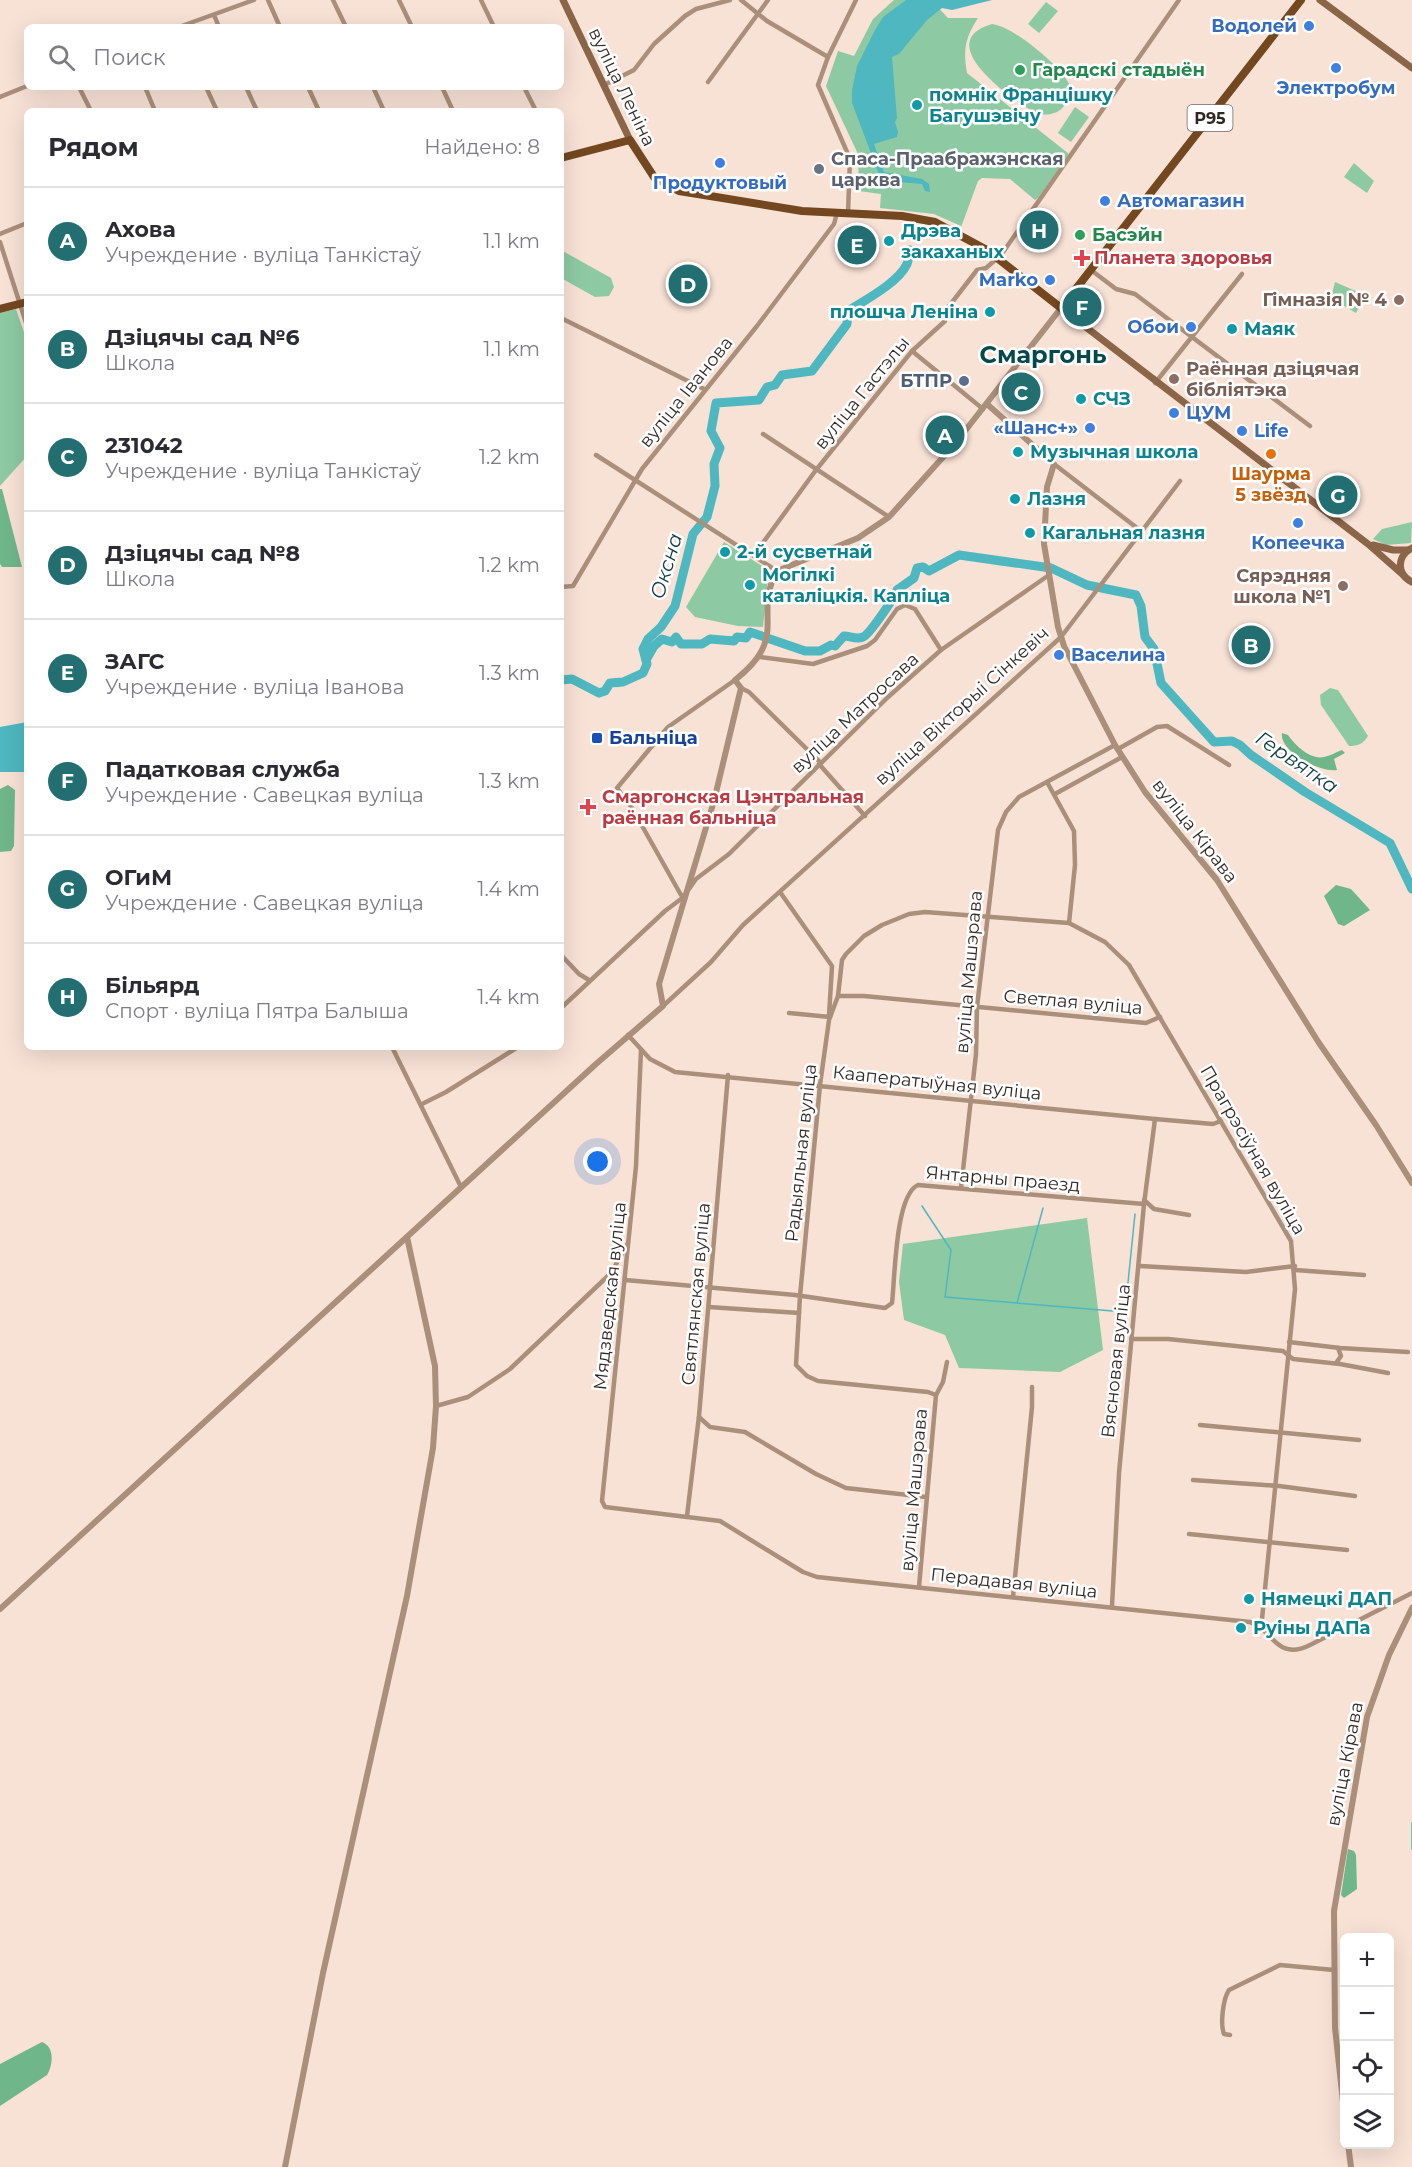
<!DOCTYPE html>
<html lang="ru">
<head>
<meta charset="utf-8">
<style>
	body { margin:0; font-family:Montserrat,sans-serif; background:#f2f2f3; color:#2b2b33 }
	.controls { position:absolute; right:18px; bottom:18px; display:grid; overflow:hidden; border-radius:9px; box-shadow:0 6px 24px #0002 }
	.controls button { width:54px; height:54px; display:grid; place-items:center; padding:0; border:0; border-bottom:2px solid #e1e1e2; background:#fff; color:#2b2b33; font:30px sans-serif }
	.you { position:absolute; left:598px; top:1162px; width:21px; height:21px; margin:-15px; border:4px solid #fff; border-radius:50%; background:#1a73e8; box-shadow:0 0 0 9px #1a73e833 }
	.badge { display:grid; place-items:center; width:39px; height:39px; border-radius:50%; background:#236e71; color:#fff; font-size:20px; font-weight:700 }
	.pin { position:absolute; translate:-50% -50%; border:3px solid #fff; box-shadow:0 2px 6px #0006 }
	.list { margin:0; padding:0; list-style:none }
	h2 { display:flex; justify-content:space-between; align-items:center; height:78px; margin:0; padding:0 24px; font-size:26px }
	h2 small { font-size:20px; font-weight:400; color:#7c7c81 }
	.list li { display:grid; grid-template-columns:39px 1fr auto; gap:18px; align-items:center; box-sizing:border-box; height:108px; padding:0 24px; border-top:2px solid #e1e1e2 }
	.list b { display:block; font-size:22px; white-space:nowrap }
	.list p { margin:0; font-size:20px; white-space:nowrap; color:#7c7c81 }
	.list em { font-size:20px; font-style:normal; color:#7c7c81 }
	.icon { flex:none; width:33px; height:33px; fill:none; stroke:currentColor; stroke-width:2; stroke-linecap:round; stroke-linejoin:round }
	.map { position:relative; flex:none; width:1412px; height:2167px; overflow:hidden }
	.search { position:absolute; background:#fff; box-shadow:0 6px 24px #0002; left:24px; top:24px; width:540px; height:66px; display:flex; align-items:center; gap:15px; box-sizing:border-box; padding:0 21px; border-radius:9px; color:#7c7c81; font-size:22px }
	.panel { position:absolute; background:#fff; box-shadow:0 6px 24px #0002; left:24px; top:108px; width:540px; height:942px; border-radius:9px }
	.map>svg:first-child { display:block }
	.green { fill:#8dcaa3 }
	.forest { fill:#70b68b }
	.water { fill:#4fb7bf }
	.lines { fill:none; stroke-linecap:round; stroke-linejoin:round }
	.stream { stroke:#4fb7bf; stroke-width:1.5 }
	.river { stroke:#4fb7bf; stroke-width:9 }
	.minor { stroke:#aa8f7b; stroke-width:4.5 }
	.tertiary { stroke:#aa8f7b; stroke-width:6 }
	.secondary { stroke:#8a6547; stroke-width:7 }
	.primary { stroke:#73471f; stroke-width:8 }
	.shop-dot { fill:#3f7fe0; stroke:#fff; stroke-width:2 }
	.leisure-dot { fill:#2e9e5b; stroke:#fff; stroke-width:2 }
	.culture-dot { fill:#0f9aa8; stroke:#fff; stroke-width:2 }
	.worship-dot { fill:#6b7280; stroke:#fff; stroke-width:2 }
	.health-dot { fill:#e0444e; stroke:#fff; stroke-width:2 }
	.education-dot { fill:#8d6e63; stroke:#fff; stroke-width:2 }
	.service-dot { fill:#5c6f8a; stroke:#fff; stroke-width:2 }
	.food-dot { fill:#e8710a; stroke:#fff; stroke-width:2 }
	.transit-dot { fill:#1a4fb4; stroke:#fff; stroke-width:2 }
	.labels { text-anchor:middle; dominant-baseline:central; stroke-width:5; stroke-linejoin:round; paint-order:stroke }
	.shield { fill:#fff; stroke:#6f6866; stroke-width:1.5 }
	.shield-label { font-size:16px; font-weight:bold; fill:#312824 }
	.shop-label { font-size:18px; font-weight:bold; fill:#366cbe; stroke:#fff; text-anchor:end }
	.leisure-label { font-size:18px; font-weight:bold; fill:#27864d; stroke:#fff; text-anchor:start }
	.street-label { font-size:18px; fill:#312824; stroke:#fff }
	.culture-label { font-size:18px; font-weight:bold; fill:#0d838f; stroke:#fff; text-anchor:start }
	.worship-label { font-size:18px; font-weight:bold; fill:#5b616d; stroke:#fff; text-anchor:start }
	.health-label { font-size:18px; font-weight:bold; fill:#be3a42; stroke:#fff; text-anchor:start }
	.education-label { font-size:18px; font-weight:bold; fill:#785e54; stroke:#fff; text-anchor:end }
	.service-label { font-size:18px; font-weight:bold; fill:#4e5e75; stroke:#fff; text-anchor:end }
	.food-label { font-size:18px; font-weight:bold; fill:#c56008; stroke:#fff }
	.transit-label { font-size:18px; font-weight:bold; fill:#164399; stroke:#fff; text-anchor:start }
	.water-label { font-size:20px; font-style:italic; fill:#0a3c40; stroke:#fff }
	.district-label { font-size:24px; font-weight:bold; fill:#06494b; stroke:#fff }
</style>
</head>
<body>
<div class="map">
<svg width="1412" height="2167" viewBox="0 0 1412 2167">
	<rect width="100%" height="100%" fill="#f8e1d5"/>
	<g class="green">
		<path d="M894,0H931L948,18H978C965,38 963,50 967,73L1069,154L1038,198L1035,200L1010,179L982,178L978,181L960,230L961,226L934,214L880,208L881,194L859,191L858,154L826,86L838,51L854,56L873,19Z"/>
		<polygon points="1046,2 1058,11 1039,33 1028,24"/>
		<path d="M992,24C1013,26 1064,68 1071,88C1068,108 1057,117 1038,114C1014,102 929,42 992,24Z"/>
		<polygon points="1075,107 1089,117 1071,142 1058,133"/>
		<polygon points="1354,163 1374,181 1367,193 1344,177"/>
		<polygon points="561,250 611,278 614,287 609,296 595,297 561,278"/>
		<polygon points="1335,282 1358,292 1364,298 1356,313 1331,298"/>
		<polygon points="16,309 27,341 27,456 0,486 0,313"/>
		<polygon points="1412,522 1411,543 1386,545 1373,539 1382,529"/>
		<polygon points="724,542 765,568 768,578 763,627 738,626 695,617 686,607"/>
		<path d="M1330,688L1338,690L1368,736C1363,744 1358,746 1349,746L1321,705L1320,695Z"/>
		<polygon points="1087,1218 1103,1350 1060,1372 959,1368 945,1335 904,1320 899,1282 903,1244"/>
	</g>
	<g class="forest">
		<polygon points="0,489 2,489 22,567 2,567 0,564"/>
		<path d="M1282,733L1288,735C1295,745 1310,760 1324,757C1330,756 1336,752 1342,750L1345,753L1334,759L1337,770C1320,773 1279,751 1282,733Z"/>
		<polygon points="8,785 15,790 14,846 11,851 0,852 0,789"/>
		<polygon points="1336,885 1351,889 1370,910 1344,926 1338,924 1324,896"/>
		<polygon points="1348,1849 1354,1851 1356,1855 1357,1889 1344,1898 1341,1895"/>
		<path d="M42,2042C55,2047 53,2065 47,2075L0,2106V2064Z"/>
	</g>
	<g class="water">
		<polygon points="906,0 992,0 952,10 942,8 927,20 899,54 892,57 897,118 895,122 898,132 897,137 874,144 884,172 922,179 929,184 930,192 925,191 922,184 888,181 880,177 852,103 852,90 857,66 875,30 883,17"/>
		<polygon points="27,722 27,772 0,772 0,727"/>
	</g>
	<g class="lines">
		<g class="stream">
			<polyline points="922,1206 951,1250 945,1297 1125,1312 1135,1214"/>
			<polyline points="1017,1303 1043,1208"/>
			<polyline points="1412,1823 1412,1849"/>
		</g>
		<g class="river">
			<path d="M646,660L654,646L662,639L672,642L676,637L681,644H702L710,639L734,641L737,637L746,638L750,632L805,651H820L831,645L835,646L844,636C851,636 856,640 863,637C869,635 895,597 897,590L914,578L917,568L923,567L929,571L959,555L1051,568L1087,585L1136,595L1141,606L1145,637L1154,649L1161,683L1214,742L1232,741L1240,745L1251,755L1305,792L1390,843L1412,889"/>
			<path d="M561,680L572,679L599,693L605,691L610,683L623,682L643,673L647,664L643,649L648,639L661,627L675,606L693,534L707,517L715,486L714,464L720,448L711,431L716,403L759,400L767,387L775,385L782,375L812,371L847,324L848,311C865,300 898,283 907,264C909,260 908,255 910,250"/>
		</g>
		<g class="minor">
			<polyline points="268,0 280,27"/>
			<polyline points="333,0 346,27"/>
			<polyline points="399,0 412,27"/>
			<polyline points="481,0 494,27"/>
			<polyline points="741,0 767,21 828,57"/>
			<polyline points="214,15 219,27"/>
			<polyline points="179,27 254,0"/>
			<polyline points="708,82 768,0"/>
			<polyline points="604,85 634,70 654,44 685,16 696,9 730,0"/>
			<polyline points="79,87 91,111"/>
			<polyline points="145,87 155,111"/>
			<polyline points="206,87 217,111"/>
			<polyline points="246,87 257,111"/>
			<polyline points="308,87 319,111"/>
			<polyline points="373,87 384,111"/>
			<polyline points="442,87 453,111"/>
			<polyline points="524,87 536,111"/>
			<polyline points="0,97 27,86"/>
			<polyline points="848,213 850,159 818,85 828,57 856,0"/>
			<polyline points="0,234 27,223"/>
			<polyline points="0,242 27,326"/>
			<polyline points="1091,270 1116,289 1135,294 1310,426"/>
			<polyline points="561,318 704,389"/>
			<polyline points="912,351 983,409"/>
			<polyline points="1155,383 1242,274"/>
			<polyline points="763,434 889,517"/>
			<polyline points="596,455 777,571"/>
			<polyline points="1054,464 1141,531"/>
			<polyline points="754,555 816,470 912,351 945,321 943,314 977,270 986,268 1001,255 1179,0"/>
			<polyline points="561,587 573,586 642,469 757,326 834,224 837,213"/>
			<polyline points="760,657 813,664 867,646 875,640 897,609 905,605 915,609 941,650"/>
			<polyline points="741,688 749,692 821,763"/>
			<polyline points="1118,749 1157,727 1167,726 1229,765"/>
			<polyline points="819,764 865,816"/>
			<polyline points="1047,782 1074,831 1075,865 1069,923"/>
			<polyline points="1055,794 1122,757"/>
			<polyline points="689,889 696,879 729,854 887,698 941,650 1049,575"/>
			<polyline points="780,892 832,966 829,1016"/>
			<polyline points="685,896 681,895 632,808 617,788 668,727 735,680"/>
			<polyline points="561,955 579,974 589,980"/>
			<polyline points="838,996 864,996 1146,1023 1160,1017"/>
			<polyline points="663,1006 711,962 743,925 1061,637 1180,481"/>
			<polyline points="561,1008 665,911 685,896"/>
			<polyline points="789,1013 830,1017"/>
			<polyline points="628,1035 650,1059 675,1072 1155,1119 1213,1124 1221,1121"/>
			<polyline points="392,1047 461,1187"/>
			<path d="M641,1050L636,1166L602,1501L605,1507L720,1521L803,1572L817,1577L1250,1622C1273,1629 1276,1662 1310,1645L1412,1593"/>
			<polyline points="422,1104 446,1092 518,1047"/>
			<polyline points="961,1188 976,1054 977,1007 998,830 1006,812 1019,797 1115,745"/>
			<polyline points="1144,1200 1154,1209 1189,1215"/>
			<polyline points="1140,1266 1246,1272 1295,1266"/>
			<polyline points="1295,1270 1364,1275"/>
			<path d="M625,1280L795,1295L885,1308L892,1303C895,1279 895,1195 918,1185L1144,1204"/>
			<polyline points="709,1307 799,1313"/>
			<polyline points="1131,1339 1168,1339 1283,1351 1293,1359 1340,1364 1388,1373"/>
			<polyline points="1289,1342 1340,1348 1408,1352"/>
			<polyline points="1336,1363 1341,1356 1338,1348"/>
			<polyline points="936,1395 928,1392 818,1381 807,1376 796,1365 800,1296 820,1085 829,1020 838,996 842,960 846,954 864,936 882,925 909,914 925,912 1069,923 1105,942 1129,965 1291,1241 1295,1289 1262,1619 1259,1626"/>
			<polyline points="436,1406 468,1397 510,1369 611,1273 628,1243"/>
			<polyline points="699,1417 710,1427 745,1432 816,1474 846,1488 926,1497"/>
			<polyline points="1200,1425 1359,1440"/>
			<polyline points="1193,1480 1279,1486 1355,1496"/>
			<polyline points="687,1516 699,1416 728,1075"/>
			<polyline points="1189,1534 1347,1550"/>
			<polyline points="919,1587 936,1395 943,1382 947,1362"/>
			<polyline points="1013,1597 1032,1407 1032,1387"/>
			<polyline points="1112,1606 1119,1473 1144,1204 1155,1119"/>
			<path d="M1230,2035L1224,2034C1220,2024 1223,1999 1229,1990L1280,1965L1334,1970"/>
		</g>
		<g class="tertiary">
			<polyline points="987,404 1054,464 1047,487 1044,544 1058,627 1064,646 1115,745 1145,792 1217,880 1319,1043 1376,1125 1412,1183"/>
			<path d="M0,1609L596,1064L663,1006L659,984L714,801L741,688L735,680C791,636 752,616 777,571L858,538L889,517L954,445L1061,308"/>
			<polyline points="1344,2111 1335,2028 1334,1911 1367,1717 1389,1655 1412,1608"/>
			<polyline points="1348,2144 1351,2167"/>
			<polyline points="285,2167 323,1973 407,1596 433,1448 436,1406 435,1366 407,1237"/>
		</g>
		<g class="secondary">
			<polyline points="563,0 630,140"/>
			<polyline points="1320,0 1412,68"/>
			<polyline points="1061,308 1368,544 1402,574"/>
			<polyline points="1373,545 1393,550 1408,550"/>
			<path d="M1412,548C1397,556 1396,574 1412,582"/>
		</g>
		<g class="primary">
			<polyline points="561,158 630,140 654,177 679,191 802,211 902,216 935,222 987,250 1061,308 1301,0"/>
			<polyline points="0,309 27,302"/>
		</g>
	</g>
	<g class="shop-dot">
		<circle cx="1309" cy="26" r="6"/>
		<circle cx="1336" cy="68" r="6"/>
		<circle cx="720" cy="163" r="6"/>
		<circle cx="1105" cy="201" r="6"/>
		<circle cx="1050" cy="280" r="6"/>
		<circle cx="1191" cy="327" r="6"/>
		<circle cx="1174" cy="413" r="6"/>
		<circle cx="1090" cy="428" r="6"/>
		<circle cx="1242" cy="431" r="6"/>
		<circle cx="1298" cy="523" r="6"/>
		<circle cx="1059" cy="655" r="6"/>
	</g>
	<g class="leisure-dot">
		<circle cx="1020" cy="70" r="6"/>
		<circle cx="1080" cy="235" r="6"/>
	</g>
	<g class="culture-dot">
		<circle cx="917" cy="105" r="6"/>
		<circle cx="889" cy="241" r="6"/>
		<circle cx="990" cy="312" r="6"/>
		<circle cx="1232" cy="329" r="6"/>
		<circle cx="1081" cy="399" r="6"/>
		<circle cx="1018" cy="452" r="6"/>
		<circle cx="1015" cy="499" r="6"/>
		<circle cx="1030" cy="533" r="6"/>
		<circle cx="725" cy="552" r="6"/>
		<circle cx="750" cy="585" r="6"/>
		<circle cx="1249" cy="1599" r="6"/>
		<circle cx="1241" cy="1628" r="6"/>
	</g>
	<circle class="worship-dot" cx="819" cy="169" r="6"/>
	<g class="health-dot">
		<path d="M1079 249h6v6h6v6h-6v6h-6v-6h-6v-6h6z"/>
		<path d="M585 798h6v6h6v6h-6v6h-6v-6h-6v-6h6z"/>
	</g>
	<g class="education-dot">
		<circle cx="1399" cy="300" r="6"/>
		<circle cx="1174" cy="379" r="6"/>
		<circle cx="1343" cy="586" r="6"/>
	</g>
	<circle class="service-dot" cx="964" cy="381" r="6"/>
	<circle class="food-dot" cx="1271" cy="454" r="6"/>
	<rect class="transit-dot" x="591" y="732" width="12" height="12" rx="3"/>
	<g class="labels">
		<rect class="shield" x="1187.5" y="105" width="45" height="26" rx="4.5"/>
		<g class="shield-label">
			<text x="1210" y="118">Р95</text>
		</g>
		<g class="shop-label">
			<text x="1297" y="26">Водолей</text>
			<text x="1336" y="88" text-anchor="middle">Электробум</text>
			<text x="720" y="183" text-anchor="middle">Продуктовый</text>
			<text x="1117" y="201" text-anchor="start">Автомагазин</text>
			<text x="1038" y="280">Marko</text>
			<text x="1179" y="327">Обои</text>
			<text x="1186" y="413" text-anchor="start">ЦУМ</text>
			<text x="1078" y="428">«Шанс+»</text>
			<text x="1254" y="431" text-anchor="start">Life</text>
			<text x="1298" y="543" text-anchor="middle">Копеечка</text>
			<text x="1071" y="655" text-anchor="start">Васелина</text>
		</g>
		<g class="leisure-label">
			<text x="1032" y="70">Гарадскі стадыён</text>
			<text x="1092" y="235">Басэйн</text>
		</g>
		<g class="street-label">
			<text transform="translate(622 87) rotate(64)">вуліца Леніна</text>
			<text transform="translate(686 392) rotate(-51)">вуліца Іванова</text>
			<text transform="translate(862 393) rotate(-51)">вуліца Гастэлы</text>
			<text transform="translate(962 706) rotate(-42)">вуліца Вікторыі Сінкевіч</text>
			<text transform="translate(855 713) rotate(-43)">вуліца Матросава</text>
			<text transform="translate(1195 831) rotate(52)">вуліца Кірава</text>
			<text transform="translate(969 972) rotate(-85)">вуліца Машэрава</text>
			<text transform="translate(1073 1002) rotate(5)">Светлая вуліца</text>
			<text transform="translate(937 1083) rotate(6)">Кааператыўная вуліца</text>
			<text transform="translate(1253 1150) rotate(60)">Прагрэсіўная вуліца</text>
			<text transform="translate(801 1153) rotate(-84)">Радыяльная вуліца</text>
			<text transform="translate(1003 1179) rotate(5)">Янтарны праезд</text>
			<text transform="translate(696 1294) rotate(-85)">Святлянская вуліца</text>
			<text transform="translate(610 1296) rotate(-84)">Мядзведская вуліца</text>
			<text transform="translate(1116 1361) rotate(-84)">Вясновая вуліца</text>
			<text transform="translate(914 1490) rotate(-85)">вуліца Машэрава</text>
			<text transform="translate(1014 1583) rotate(6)">Перадавая вуліца</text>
			<text transform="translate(1345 1764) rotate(-79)">вуліца Кірава</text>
		</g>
		<g class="culture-label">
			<text x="929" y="95">помнік Францішку<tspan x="929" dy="21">Багушэвічу</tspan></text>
			<text x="901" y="231">Дрэва<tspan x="901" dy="21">закаханых</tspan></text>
			<text x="978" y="312" text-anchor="end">плошча Леніна</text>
			<text x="1244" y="329">Маяк</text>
			<text x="1093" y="399">СЧЗ</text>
			<text x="1030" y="452">Музычная школа</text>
			<text x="1027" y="499">Лазня</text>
			<text x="1042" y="533">Кагальная лазня</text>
			<text x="737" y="552">2-й сусветнай</text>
			<text x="762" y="575">Могілкі<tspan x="762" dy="21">каталіцкія. Капліца</tspan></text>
			<text x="1261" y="1599">Нямецкі ДАП</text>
			<text x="1253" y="1628">Руіны ДАПа</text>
		</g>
		<g class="worship-label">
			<text x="831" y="159">Спаса-Праабражэнская<tspan x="831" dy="21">царква</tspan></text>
		</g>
		<g class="health-label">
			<text x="1094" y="258">Планета здоровья</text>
			<text x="602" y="797">Смаргонская Цэнтральная<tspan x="602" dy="21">раённая бальніца</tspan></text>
		</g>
		<g class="education-label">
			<text x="1387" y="300">Гімназія № 4</text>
			<text x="1186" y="369" text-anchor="start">Раённая дзіцячая<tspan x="1186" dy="21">бібліятэка</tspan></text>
			<text x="1331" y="576">Сярэдняя<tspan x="1331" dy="21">школа №1</tspan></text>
		</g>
		<g class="service-label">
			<text x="952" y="381">БТПР</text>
		</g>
		<g class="food-label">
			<text x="1271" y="474">Шаурма<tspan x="1271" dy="21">5 звёзд</tspan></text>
		</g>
		<g class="transit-label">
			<text x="609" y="738">Бальніца</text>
		</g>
		<g class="water-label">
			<text transform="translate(666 566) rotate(-73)">Оксна</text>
			<text transform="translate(1297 762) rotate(34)">Гервятка</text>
		</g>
		<g class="district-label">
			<text x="1043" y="354">Смаргонь</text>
		</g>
	</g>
</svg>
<div class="controls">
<button>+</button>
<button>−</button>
<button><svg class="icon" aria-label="locate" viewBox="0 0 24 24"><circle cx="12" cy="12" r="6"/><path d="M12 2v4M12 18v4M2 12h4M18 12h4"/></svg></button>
<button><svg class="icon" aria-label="layers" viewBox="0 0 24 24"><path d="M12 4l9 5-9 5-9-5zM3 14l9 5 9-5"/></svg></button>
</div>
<div class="you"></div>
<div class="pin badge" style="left:945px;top:435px">A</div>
<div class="pin badge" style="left:1251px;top:645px">B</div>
<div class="pin badge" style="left:1021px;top:392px">C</div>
<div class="pin badge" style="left:688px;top:284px">D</div>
<div class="pin badge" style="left:857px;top:245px">E</div>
<div class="pin badge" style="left:1082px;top:307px">F</div>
<div class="pin badge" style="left:1338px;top:495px">G</div>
<div class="pin badge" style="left:1039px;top:230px">H</div>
<div class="search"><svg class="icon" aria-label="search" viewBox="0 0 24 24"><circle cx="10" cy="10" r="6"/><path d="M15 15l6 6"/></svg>Поиск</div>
<section class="panel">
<h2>Рядом<small>Найдено: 8</small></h2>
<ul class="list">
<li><span class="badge">A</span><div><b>Ахова</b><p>Учреждение · вуліца Танкістаў</p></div><em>1.1 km</em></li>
<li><span class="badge">B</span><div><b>Дзіцячы сад №6</b><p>Школа</p></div><em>1.1 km</em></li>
<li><span class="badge">C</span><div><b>231042</b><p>Учреждение · вуліца Танкістаў</p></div><em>1.2 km</em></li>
<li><span class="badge">D</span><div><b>Дзіцячы сад №8</b><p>Школа</p></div><em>1.2 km</em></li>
<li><span class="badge">E</span><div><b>ЗАГС</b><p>Учреждение · вуліца Іванова</p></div><em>1.3 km</em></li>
<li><span class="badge">F</span><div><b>Падатковая служба</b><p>Учреждение · Савецкая вуліца</p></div><em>1.3 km</em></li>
<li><span class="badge">G</span><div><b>ОГиМ</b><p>Учреждение · Савецкая вуліца</p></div><em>1.4 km</em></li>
<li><span class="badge">H</span><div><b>Більярд</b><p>Спорт · вуліца Пятра Балыша</p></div><em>1.4 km</em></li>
</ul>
</section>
</div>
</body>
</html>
